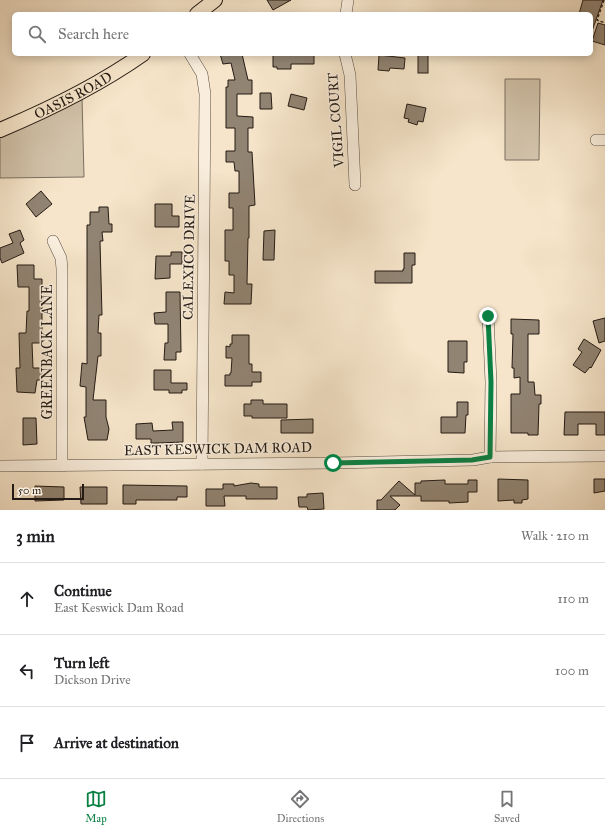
<!DOCTYPE html>
<html lang="en">
<head>
<meta charset="utf-8">
<style>
	body { margin:0; font-family:"IM FELL Great Primer",serif; background:#f2f2f2; color:#202124 }
	.scale { position:absolute; left:12px; bottom:10px; width:72px; box-sizing:border-box; padding-left:4px; border:2px solid #241b14; border-top:0; font-size:11px; line-height:14px; white-space:nowrap; color:#241b14; -webkit-text-stroke:3px #f9eedd; paint-order:stroke }
	.stop { position:absolute; width:12px; height:12px; margin:-9px; border:3px solid #0b8043; border-radius:50%; background:#fff }
	.stop.end { background:#0b8043; border-color:#fff; box-shadow:0 1px 4px #0008 }
	.list { margin:0; padding:0; list-style:none }
	h2 { display:flex; justify-content:space-between; align-items:center; height:52px; margin:0; padding:0 16px; font-size:17px }
	h2 small { font-size:13px; font-weight:400; color:#757577 }
	.list li { display:grid; grid-template-columns:26px 1fr auto; gap:12px; align-items:center; box-sizing:border-box; height:72px; padding:0 16px; border-top:1px solid #e0e0e0 }
	.list b { display:block; font-size:15px; white-space:nowrap }
	.list p { margin:0; font-size:13px; white-space:nowrap; color:#757577 }
	.list em { font-size:13px; font-style:normal; color:#757577 }
	.icon { flex:none; width:22px; height:22px; fill:none; stroke:currentColor; stroke-width:2; stroke-linecap:round; stroke-linejoin:round }
	.map { position:relative; flex:none; width:605px; height:510px; overflow:hidden }
	.search { position:absolute; background:#fff; box-shadow:0 2px 10px #0003; left:12px; right:12px; top:12px; height:44px; display:flex; align-items:center; gap:10px; box-sizing:border-box; padding:0 14px; border-radius:6px; color:#757577; font-size:15px }
	.sheet { height:268px; background:#fff }
	nav { display:flex; justify-content:space-around; align-items:center; box-sizing:border-box; height:56px; border-top:1px solid #e0e0e0; background:#fff; font-size:11px; color:#757577 }
	nav a { display:grid; justify-items:center; gap:2px }
	nav .on { color:#0b8043 }
	.map>svg:first-child { display:block }
	.green { fill:#d2c3ab; stroke:#7b6f60 }
	.building { fill:#918473; stroke:#241b14 }
	.lines { fill:none; stroke-linecap:round; stroke-linejoin:round }
	.minor-casing { stroke:#584e42; stroke-width:12 }
	.major-casing { stroke:#241b14; stroke-width:16 }
	.path { stroke:#241b14; stroke-width:1.5; stroke-dasharray:3 2; stroke-linecap:butt }
	.minor { stroke:#f9eedd; stroke-width:11 }
	.major { stroke:#f6e5ca; stroke-width:14 }
	.route { stroke:#0b8043; stroke-width:5 }
	.labels { text-anchor:middle; dominant-baseline:central; stroke-width:3; stroke-linejoin:round; paint-order:stroke }
	.street-label { font-size:14px; fill:#241b14; stroke:#f9eedd }
</style>
</head>
<body>
<div class="map">
<svg width="605" height="510" viewBox="0 0 605 510">
	<rect width="100%" height="100%" fill="#f6e5ca"/>
	<filter id="stains"><feTurbulence type="fractalNoise" baseFrequency=".005" numOctaves="4"/><feColorMatrix values="0 0 0 0 .2 0 0 0 0 .09 0 0 0 0 .02 0 0 0 .5 -.17"/></filter>
	<radialGradient id="worn" r=".72"><stop offset=".6" stop-color="#630" stop-opacity="0"/><stop offset="1" stop-color="#630" stop-opacity=".3"/></radialGradient>
	<g class="green">
		<polygon points="505,79 540,79 539,160 505,160"/>
		<polygon points="82,98 84,177 0,178 0,136"/>
	</g>
	<g class="building">
		<polygon points="267,0 291,0 273,10"/>
		<polygon points="583,0 603,0 592,31 591,31 591,14 579,14"/>
		<polygon points="598,23 605,25 605,45 592,41"/>
		<polygon points="220,54 242,54 248,80 252,80 252,94 237,94 237,116 253,117 253,128 248,128 248,152 252,152 255,205 249,206 249,238 248,238 247,284 252,284 251,304 224,304 225,292 234,293 234,275 229,275 229,261 225,261 225,230 233,230 233,208 229,208 229,193 239,193 239,171 235,171 234,162 226,162 226,151 235,151 235,128 226,128 226,87 228,87 228,80 235,80 231,63 223,64"/>
		<polygon points="273,54 314,54 314,64 291,64 291,69 277,69 277,67 273,67"/>
		<polygon points="379,55 405,58 404,69 390,68 389,71 378,70"/>
		<rect x="418" y="55" width="10" height="18"/>
		<polygon points="260,93 271,93 272,109 260,109"/>
		<polygon points="291,94 307,98 304,110 288,106"/>
		<polygon points="407,104 426,108 423,122 418,121 417,125 408,122 409,119 404,118"/>
		<polygon points="41,191 52,204 36,217 26,204"/>
		<polygon points="155,204 172,204 172,216 179,216 179,227 155,227"/>
		<polygon points="99,207 108,207 109,224 112,224 112,232 102,232 103,241 100,241 102,315 99,315 98,333 101,333 101,356 98,356 93,400 106,400 106,417 109,429 107,440 88,440 84,417 86,417 86,387 80,386 82,363 87,364 87,225 90,225 90,212 99,212"/>
		<polygon points="20,230 24,240 20,243 24,253 2,263 0,258 0,248 13,243 9,234"/>
		<polygon points="275,230 274,260 263,260 264,231"/>
		<polygon points="171,252 182,252 182,264 170,264 170,278 155,279 156,256 171,256"/>
		<polygon points="404,253 415,253 415,265 412,265 412,283 375,283 375,271 403,271 403,269 404,269"/>
		<polygon points="17,265 34,265 34,279 42,279 42,343 32,343 33,368 42,368 42,380 37,380 35,393 17,392 16,368 20,368 19,333 26,333 27,311 29,311 29,287 18,287"/>
		<polygon points="166,292 180,292 181,352 176,352 176,360 164,360 165,343 168,343 168,324 155,324 154,313 166,312"/>
		<polygon points="605,318 605,341 599,343 593,321"/>
		<polygon points="511,319 539,320 539,334 528,334 528,382 534,382 535,395 541,395 541,404 539,404 538,435 528,435 528,433 511,433 511,394 520,394 520,377 514,378 514,368 512,368 513,334 511,334"/>
		<polygon points="232,335 249,335 249,364 252,364 252,372 261,372 261,382 252,382 252,386 225,386 225,375 230,375 230,373 231,373 232,358 226,358 226,346 230,347 230,344 232,344"/>
		<polygon points="584,339 601,350 591,368 590,367 585,373 573,365 582,352 578,349"/>
		<polygon points="448,341 467,341 467,362 464,362 464,373 448,372"/>
		<polygon points="154,370 171,370 171,383 187,383 187,390 182,390 182,393 169,393 169,390 154,390"/>
		<polygon points="251,400 263,400 263,404 287,404 287,418 252,418 252,416 244,416 244,404 251,404"/>
		<polygon points="457,402 468,402 468,415 466,415 465,433 441,433 441,417 457,417"/>
		<polygon points="565,412 605,412 605,435 596,435 596,424 578,424 578,435 564,435"/>
		<polygon points="23,418 36,418 37,444 23,445"/>
		<polygon points="313,419 313,433 281,433 281,420"/>
		<polygon points="172,422 183,422 183,442 157,443 151,443 151,439 136,439 136,424 152,423 153,431 173,430"/>
		<polygon points="498,479 528,480 528,499 522,500 522,503 514,503 514,500 498,501"/>
		<polygon points="594,479 605,479 605,491 594,493"/>
		<polygon points="445,480 445,484 468,484 468,480 477,480 477,492 468,492 468,502 449,503 449,501 421,501 421,496 390,496 400,505 395,510 377,510 377,500 381,500 399,481 415,495 415,483 421,483 421,481"/>
		<polygon points="251,483 259,484 259,487 277,487 277,499 246,499 246,496 224,496 225,506 206,506 206,489 223,489 223,484 234,484 234,486"/>
		<polygon points="123,485 187,486 187,497 177,497 177,500 136,500 136,504 123,504"/>
		<polygon points="35,486 64,487 64,500 35,501"/>
		<polygon points="80,487 107,487 107,504 81,504"/>
		<polygon points="323,493 324,509 308,510 307,507 299,507 298,497 307,497 307,494"/>
	</g>
	<g class="lines">
		<g class="minor-casing">
			<g id="minor">
				<polyline points="346,14 348,0"/>
				<polyline points="190,54 202,74 205,94 202,464"/>
				<polyline points="345,54 350,75 355,185"/>
				<polyline points="596,140 605,140"/>
				<polyline points="53,241 61,258 62,269 62,466"/>
				<polyline points="488,316 491,382 490,457"/>
				<polyline points="0,466 333,463 473,460 490,457 605,456"/>
			</g>
		</g>
		<g class="major-casing">
			<g id="major">
				<polyline points="197,14 215,0"/>
				<path id="s1" d="M0,130C50,109 99,85 143,54"/>
			</g>
		</g>
		<polyline class="path" points="604,0 597,20 605,23"/>
		<use href="#minor" class="minor"/>
		<use href="#major" class="major"/>
	</g>
	<g class="lines">
		<polyline class="route" points="333,463 472,460 490,457 491,382 488,316"/>
	</g>
	<g class="labels">
		<g class="street-label">
			<text stroke="none"><textPath href="#s1" startOffset="81">OASIS ROAD</textPath></text>
			<text transform="translate(336 120) rotate(-94)">VIGIL COURT</text>
			<text transform="translate(189 257) rotate(-89)">CALEXICO DRIVE</text>
			<text transform="translate(47 352) rotate(-90)">GREENBACK LANE</text>
			<text transform="translate(218 449) rotate(-1)">EAST KESWICK DAM ROAD</text>
		</g>
	</g>
	<rect width="100%" height="100%" filter="url(#stains)"/>
	<rect width="100%" height="100%" fill="url(#worn)"/>
</svg>
<div class="scale">50 m</div>
<div class="stop" style="left:333px;top:463px"></div>
<div class="stop end" style="left:488px;top:316px"></div>
<div class="search"><svg class="icon" aria-label="search" viewBox="0 0 24 24"><circle cx="10" cy="10" r="6"/><path d="M15 15l6 6"/></svg>Search here</div>
</div>
<section class="sheet">
<h2>3 min<small>Walk · 210 m</small></h2>
<ul class="list">
<li><svg class="icon" aria-label="ahead" viewBox="0 0 24 24"><path d="M12 20V5M6 11l6-6 6 6"/></svg><div><b>Continue</b><p>East Keswick Dam Road</p></div><em>110 m</em></li>
<li><svg class="icon" aria-label="left" viewBox="0 0 24 24"><path d="M17 20v-9H6M10 6l-5 5 5 5"/></svg><div><b>Turn left</b><p>Dickson Drive</p></div><em>100 m</em></li>
<li><svg class="icon" aria-label="arrive" viewBox="0 0 24 24"><path d="M6 21V4h12l-3 4 3 4H6"/></svg><div><b>Arrive at destination</b></div></li>
</ul>
</section>
<nav>
<a class="on"><svg class="icon" aria-label="map" viewBox="0 0 24 24"><path d="M3 6l6-2 6 2 6-2v14l-6 2-6-2-6 2zM9 4v14M15 6v14"/></svg>Map</a>
<a><svg class="icon" aria-label="directions" viewBox="0 0 24 24"><path d="M12 3l9 9-9 9-9-9zM9 14v-3h6M13 9l2 2-2 2"/></svg>Directions</a>
<a><svg class="icon" aria-label="saved" viewBox="0 0 24 24"><path d="M7 4h10v16l-5-4-5 4z"/></svg>Saved</a>
</nav>
</body>
</html>
